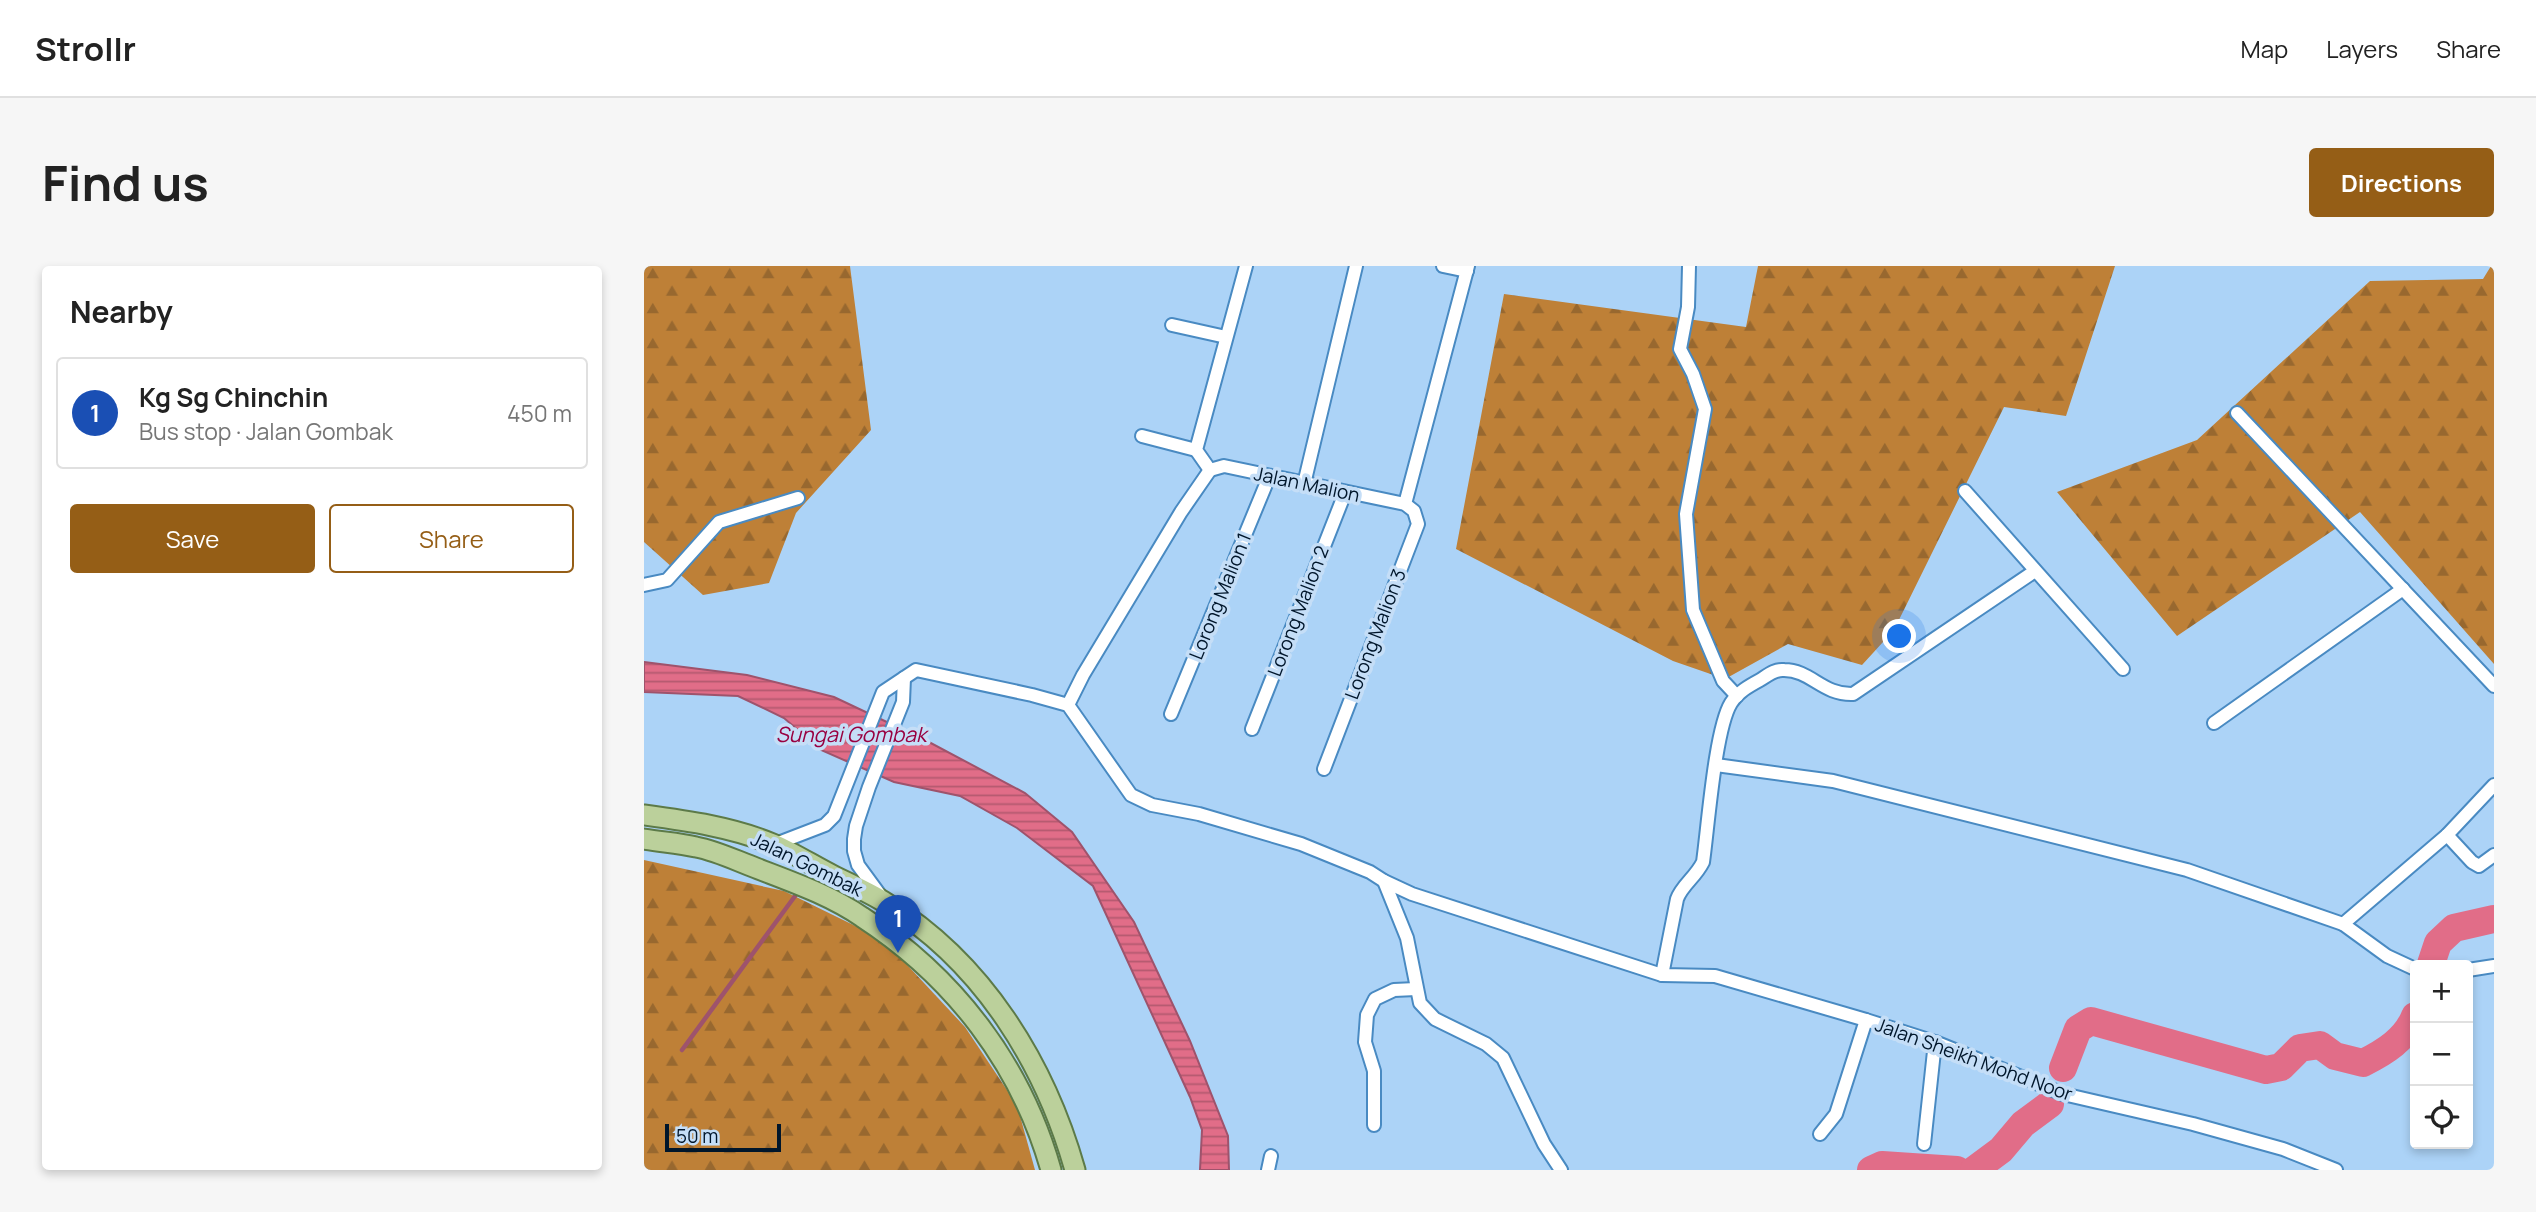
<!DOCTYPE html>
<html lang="en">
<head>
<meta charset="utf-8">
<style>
	body { margin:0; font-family:Manrope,sans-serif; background:#f6f6f6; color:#222 }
	.controls { position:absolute; right:21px; bottom:21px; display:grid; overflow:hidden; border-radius:7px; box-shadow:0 4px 10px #0003 }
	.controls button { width:63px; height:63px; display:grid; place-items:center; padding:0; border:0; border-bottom:2px solid #e0e0e0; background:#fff; color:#222; font:35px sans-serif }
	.scale { position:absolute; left:21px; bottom:18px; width:116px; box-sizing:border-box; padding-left:7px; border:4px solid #00162b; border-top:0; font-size:19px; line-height:24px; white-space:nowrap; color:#00162b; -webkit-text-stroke:5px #c5def7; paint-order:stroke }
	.you { position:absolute; left:1256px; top:371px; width:24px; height:24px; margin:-18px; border:5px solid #fff; border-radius:50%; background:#1a73e8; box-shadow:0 0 0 10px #1a73e833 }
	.badge { display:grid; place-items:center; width:46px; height:46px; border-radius:50%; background:#955e16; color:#fff; font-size:23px; font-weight:700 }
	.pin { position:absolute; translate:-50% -58px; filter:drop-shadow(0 2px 4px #0008) }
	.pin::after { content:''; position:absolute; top:37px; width:24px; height:21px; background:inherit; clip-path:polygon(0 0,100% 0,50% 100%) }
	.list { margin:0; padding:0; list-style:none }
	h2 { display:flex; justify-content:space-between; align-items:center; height:91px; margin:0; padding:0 28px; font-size:30px }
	h2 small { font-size:23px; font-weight:400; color:#767676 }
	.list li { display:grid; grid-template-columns:46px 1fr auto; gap:21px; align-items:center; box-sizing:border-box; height:112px; margin:0 14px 14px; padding:0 14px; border:2px solid #e0e0e0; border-radius:7px }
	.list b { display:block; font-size:26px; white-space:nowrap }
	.list p { margin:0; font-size:23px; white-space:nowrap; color:#767676 }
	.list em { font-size:23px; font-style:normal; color:#767676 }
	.actions { display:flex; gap:14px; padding:21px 28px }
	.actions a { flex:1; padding:16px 0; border:2px solid #955e16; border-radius:7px; text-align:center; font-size:24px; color:#955e16 }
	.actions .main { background:#955e16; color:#fff }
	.icon { flex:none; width:38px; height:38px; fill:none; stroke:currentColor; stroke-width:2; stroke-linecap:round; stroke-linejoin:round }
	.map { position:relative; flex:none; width:1850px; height:904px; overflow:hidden; border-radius:7px }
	header { display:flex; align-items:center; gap:42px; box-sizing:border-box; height:98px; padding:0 35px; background:#fff; border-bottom:2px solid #e0e0e0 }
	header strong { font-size:33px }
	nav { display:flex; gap:38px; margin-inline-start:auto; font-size:24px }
	.intro { display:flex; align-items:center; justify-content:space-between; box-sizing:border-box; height:168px; padding:0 42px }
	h1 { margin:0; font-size:49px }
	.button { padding:18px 32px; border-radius:7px; background:#955e16; color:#fff; font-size:24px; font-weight:700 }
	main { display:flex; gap:42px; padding:0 42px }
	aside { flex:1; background:#fff; border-radius:7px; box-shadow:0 4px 10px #0003 }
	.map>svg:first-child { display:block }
	.forest { fill:url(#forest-firs) }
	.water { fill:url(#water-rules); stroke:#9e536c; stroke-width:2 }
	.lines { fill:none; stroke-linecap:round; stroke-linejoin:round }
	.stream { stroke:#9e536c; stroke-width:4.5 }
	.river { stroke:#e16d88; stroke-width:28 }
	.street-casing { stroke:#498ac2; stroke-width:16 }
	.primary-casing { stroke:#5c7a48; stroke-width:23 }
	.street { stroke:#fff; stroke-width:12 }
	.primary { stroke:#bbd09b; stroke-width:19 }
	.labels { text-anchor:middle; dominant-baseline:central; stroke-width:7; stroke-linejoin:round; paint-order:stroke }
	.street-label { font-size:19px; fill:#00162b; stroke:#c5def7 }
	.water-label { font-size:21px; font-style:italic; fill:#990040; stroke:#c5def7 }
</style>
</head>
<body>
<header>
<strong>Strollr</strong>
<nav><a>Map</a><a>Layers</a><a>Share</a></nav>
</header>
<div class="intro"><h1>Find us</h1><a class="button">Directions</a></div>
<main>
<aside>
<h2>Nearby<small></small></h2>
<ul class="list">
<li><span class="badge" style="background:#1a4fb4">1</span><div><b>Kg Sg Chinchin</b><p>Bus stop · Jalan Gombak</p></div><em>450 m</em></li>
</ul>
<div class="actions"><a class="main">Save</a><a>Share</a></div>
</aside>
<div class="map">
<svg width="1850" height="904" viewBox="0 0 1850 904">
	<defs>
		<pattern id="forest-firs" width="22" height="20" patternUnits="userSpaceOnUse" patternTransform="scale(1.75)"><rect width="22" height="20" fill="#be8037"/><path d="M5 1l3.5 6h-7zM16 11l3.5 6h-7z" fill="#98682f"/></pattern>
		<pattern id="water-rules" width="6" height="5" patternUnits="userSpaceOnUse" patternTransform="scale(1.75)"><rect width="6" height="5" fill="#e16d88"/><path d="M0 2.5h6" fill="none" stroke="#b4596f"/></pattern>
	</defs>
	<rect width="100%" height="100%" fill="#acd3f7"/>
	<g class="forest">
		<polygon points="0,0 206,0 227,164 152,247 125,317 59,329 0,276"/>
		<polygon points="1114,0 1471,0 1422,150 1360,141 1250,364 1218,399 1144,378 1081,413 1029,395 812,283 860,28 1102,61"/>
		<polygon points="1847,0 1850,0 1850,398 1716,246 1533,370 1413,226 1553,174 1726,15 1839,13"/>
		<polygon points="0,594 140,625 240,674 321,761 373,839 391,904 0,904"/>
	</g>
	<polygon class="water" points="0,396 103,409 190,431 283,475 381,527 428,566 490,656 546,775 584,870 585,904 556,904 558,864 546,831 449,620 373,562 316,530 250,516 177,484 140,452 94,430 0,426"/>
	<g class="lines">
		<polyline class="stream" points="38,784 154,626"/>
		<g class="river">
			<polyline points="1787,698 1794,677 1810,662 1850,653"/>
			<path d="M1419,802L1434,763L1447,755L1622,804L1637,801L1656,782L1676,779L1691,790L1719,797C1741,786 1762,773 1771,750"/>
			<polyline points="1227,904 1238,899 1313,904"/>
			<polyline points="1330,904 1357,884 1379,858 1406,838"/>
		</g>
		<g class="street-casing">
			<g id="street">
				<polyline points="799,0 823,5"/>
				<polyline points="1045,0 1044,41 1036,83 1049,108 1061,143 1042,248 1049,344 1079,415 1093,430"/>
				<polyline points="528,59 582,71"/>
				<polyline points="1593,147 1850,420"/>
				<polyline points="498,170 552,184"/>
				<polyline points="566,204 580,200 761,238 770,245 774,258 680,503"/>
				<polyline points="566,204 552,184 602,0"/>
				<polyline points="660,218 712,0"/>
				<polyline points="1321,225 1479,403"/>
				<polyline points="761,238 824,0"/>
				<polyline points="0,319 23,314 75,256 154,232"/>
				<polyline points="424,439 439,409 537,246 566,204"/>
				<polyline points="527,448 625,211"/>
				<polyline points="1570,457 1759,323"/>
				<polyline points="608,463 701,227"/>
				<polyline points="1072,499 1189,515 1543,604 1699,658 1743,690 1771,703"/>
				<polyline points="1803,569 1828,596 1835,600 1850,589"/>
				<polyline points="129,579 181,559 190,550 239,426 272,404 388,429 424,439 487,529 508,539 555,548 657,578 726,606 740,615 768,628 1018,709 1071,710 1222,754 1291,776 1419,828 1549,858 1639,883 1692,904"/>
				<polyline points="740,615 763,672 776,737 791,753 842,778 859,792 900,878 917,904"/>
				<polyline points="236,629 214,599 210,585 210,573 212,560 225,521 259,436 260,412"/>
				<polyline points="1699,658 1803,569 1850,519"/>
				<polyline points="1824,704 1850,700"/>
				<path d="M1018,709L1033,633C1038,619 1051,612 1059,596C1064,561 1071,463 1087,437C1094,426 1105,420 1116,414C1124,409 1131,403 1140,404C1167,404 1178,429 1209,428L1391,305"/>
				<polyline points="730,859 730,805 721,776 723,749 731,733 750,724 772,723"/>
				<polyline points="1176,868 1192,848 1222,754"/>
				<polyline points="1280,878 1291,776"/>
				<polyline points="624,904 627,890"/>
			</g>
		</g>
		<g class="primary-casing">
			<g id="primary">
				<path d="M0,549C44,555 88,561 129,578C150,587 170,600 190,610C208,619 226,627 242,637C339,696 401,798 431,904"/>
				<path d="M0,573C17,576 35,577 52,581C73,585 93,595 112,602C148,616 186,629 218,651C310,711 377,798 407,904"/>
			</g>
		</g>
		<use href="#street" class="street"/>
		<use href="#primary" class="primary"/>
	</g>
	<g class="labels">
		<g class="street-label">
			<text transform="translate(663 218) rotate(12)">Jalan Malion</text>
			<text transform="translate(576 330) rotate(-68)">Lorong Malion 1</text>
			<text transform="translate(654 345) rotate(-69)">Lorong Malion 2</text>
			<text transform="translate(731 368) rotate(-69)">Lorong Malion 3</text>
			<text transform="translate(163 598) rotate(26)">Jalan Gombak</text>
			<text transform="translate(1330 793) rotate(20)">Jalan Sheikh Mohd Noor</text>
		</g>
		<g class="water-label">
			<text x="207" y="468">Sungai Gombak</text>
		</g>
	</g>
</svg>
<div class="controls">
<button>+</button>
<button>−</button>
<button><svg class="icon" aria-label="locate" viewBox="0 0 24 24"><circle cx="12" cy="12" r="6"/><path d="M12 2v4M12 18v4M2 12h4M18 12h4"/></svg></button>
</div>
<div class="scale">50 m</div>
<div class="you"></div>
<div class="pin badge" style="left:254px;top:687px;background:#1a4fb4">1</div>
</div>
</main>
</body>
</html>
